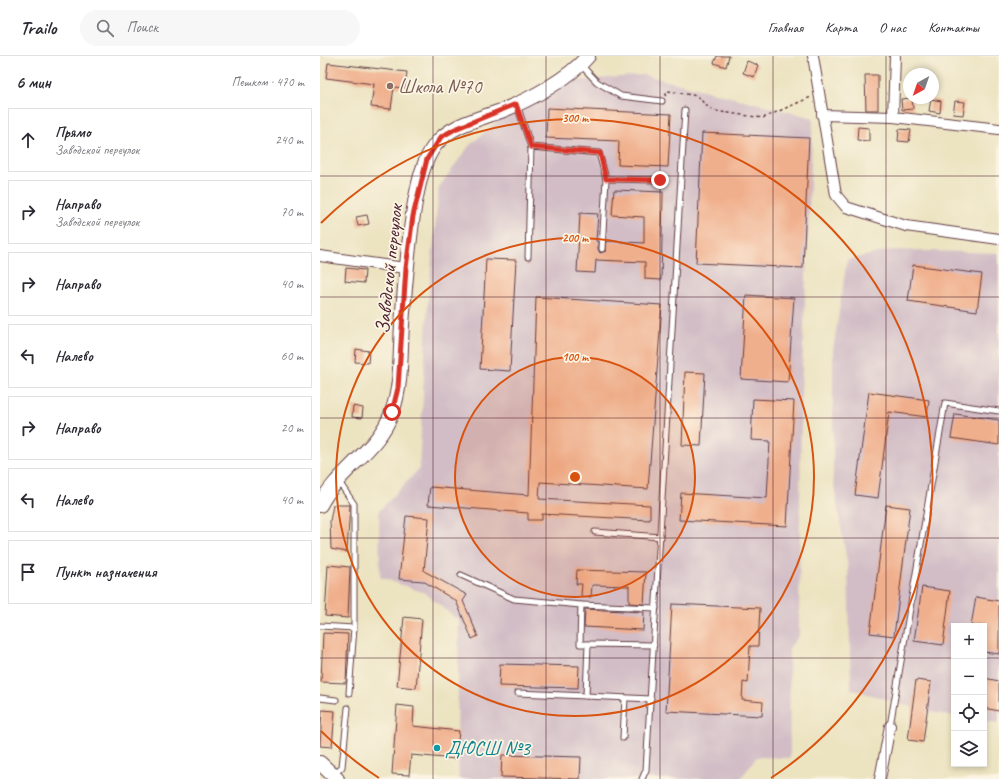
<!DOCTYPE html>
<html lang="ru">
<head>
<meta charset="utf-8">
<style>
	body { margin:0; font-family:Caveat,sans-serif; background:#f7f7f7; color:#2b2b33 }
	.controls { position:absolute; right:12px; bottom:12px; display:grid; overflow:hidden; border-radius:0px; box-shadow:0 2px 6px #0003 }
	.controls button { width:36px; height:36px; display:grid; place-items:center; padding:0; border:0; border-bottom:1px solid #e1e1e2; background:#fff; color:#2b2b33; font:20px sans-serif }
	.compass { position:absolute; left:583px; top:12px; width:36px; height:36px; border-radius:50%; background:#fff; box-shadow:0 2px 6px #0003; rotate:220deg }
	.stop { position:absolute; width:12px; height:12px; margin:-9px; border:3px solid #d93025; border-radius:50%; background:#fff }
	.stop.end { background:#d93025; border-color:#fff; box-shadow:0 1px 4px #0008 }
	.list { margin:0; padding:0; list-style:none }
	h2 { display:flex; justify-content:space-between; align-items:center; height:52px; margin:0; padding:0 16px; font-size:17px }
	h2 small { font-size:13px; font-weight:400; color:#7c7c81 }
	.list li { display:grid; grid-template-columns:26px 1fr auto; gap:12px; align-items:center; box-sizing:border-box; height:64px; margin:0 8px 8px; padding:0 8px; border:1px solid #e1e1e2; border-radius:0px }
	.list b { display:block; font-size:15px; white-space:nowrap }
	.list p { margin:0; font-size:13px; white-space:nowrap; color:#7c7c81 }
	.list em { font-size:13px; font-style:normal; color:#7c7c81 }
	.icon { flex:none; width:22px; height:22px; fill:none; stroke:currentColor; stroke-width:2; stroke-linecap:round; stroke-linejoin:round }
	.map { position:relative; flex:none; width:679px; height:723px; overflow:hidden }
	header { display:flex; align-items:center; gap:24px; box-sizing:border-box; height:56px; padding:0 20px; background:#fff; border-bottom:1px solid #e1e1e2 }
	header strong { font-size:19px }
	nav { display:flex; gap:22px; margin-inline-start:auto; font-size:14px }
	.search { width:280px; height:36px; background:#f7f7f7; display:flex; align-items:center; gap:10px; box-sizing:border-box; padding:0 14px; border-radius:22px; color:#7c7c81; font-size:15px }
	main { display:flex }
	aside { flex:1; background:#fff }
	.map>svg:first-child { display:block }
	.industrial { fill:#d2bdc6 }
	.building { fill:#f0af8c }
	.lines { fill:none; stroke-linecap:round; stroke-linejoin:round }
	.service-casing { stroke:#623c42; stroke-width:7 }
	.minor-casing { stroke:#623c42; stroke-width:12 }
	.secondary-casing { stroke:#623c42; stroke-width:16 }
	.path { stroke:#623c42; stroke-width:1.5; stroke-dasharray:3 3; stroke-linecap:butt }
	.service { stroke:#fff; stroke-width:5 }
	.minor { stroke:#fff; stroke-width:10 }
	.secondary { stroke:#fff; stroke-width:14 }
	.route { stroke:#d93025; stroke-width:5 }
	.grid { fill:none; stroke:#4a1f2b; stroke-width:1; stroke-opacity:0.55 }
	.ring { fill:none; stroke:#d8530f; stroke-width:2 }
	.education-dot { fill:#8d6e63; stroke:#fcf5e5; stroke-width:1.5 }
	.culture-dot { fill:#0f9aa8; stroke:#fcf5e5; stroke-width:1.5 }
	.labels { text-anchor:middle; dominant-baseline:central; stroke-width:3.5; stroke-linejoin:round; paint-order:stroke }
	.education-label { font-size:20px; fill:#785e54; stroke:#fcf5e5; text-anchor:start }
	.street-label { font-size:20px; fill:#4a1f2b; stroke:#fcf5e5 }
	.culture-label { font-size:20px; fill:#0d838f; stroke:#fcf5e5; text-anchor:start }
	.centre { fill:#d8530f; stroke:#fcf5e5; stroke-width:2 }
	.ring-label { font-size:12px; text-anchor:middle; font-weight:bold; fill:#d8530f; stroke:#fcf5e5; stroke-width:3.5; stroke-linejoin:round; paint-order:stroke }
</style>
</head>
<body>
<header>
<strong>Trailo</strong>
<div class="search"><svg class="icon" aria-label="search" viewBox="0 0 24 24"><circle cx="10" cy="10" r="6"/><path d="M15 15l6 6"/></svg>Поиск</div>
<nav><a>Главная</a><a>Карта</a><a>О нас</a><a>Контакты</a></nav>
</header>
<main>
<aside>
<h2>6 мин<small>Пешком · 470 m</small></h2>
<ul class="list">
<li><svg class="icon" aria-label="ahead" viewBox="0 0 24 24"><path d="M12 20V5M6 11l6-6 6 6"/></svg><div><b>Прямо</b><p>Заводской переулок</p></div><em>240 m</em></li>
<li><svg class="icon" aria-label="right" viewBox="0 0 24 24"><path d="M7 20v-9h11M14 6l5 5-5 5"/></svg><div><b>Направо</b><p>Заводской переулок</p></div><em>70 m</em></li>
<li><svg class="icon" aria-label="right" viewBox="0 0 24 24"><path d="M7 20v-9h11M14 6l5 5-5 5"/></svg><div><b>Направо</b></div><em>40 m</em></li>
<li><svg class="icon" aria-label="left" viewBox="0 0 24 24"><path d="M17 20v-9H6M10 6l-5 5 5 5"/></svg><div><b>Налево</b></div><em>60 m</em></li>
<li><svg class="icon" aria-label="right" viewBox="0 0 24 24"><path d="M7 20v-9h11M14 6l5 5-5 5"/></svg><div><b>Направо</b></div><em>20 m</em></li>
<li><svg class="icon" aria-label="left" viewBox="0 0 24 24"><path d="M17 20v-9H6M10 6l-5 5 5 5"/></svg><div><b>Налево</b></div><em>40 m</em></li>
<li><svg class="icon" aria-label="arrive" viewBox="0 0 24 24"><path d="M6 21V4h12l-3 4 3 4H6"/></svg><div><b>Пункт назначения</b></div></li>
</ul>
</aside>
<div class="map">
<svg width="679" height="723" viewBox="0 0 679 723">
	<rect width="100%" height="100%" fill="#fcf5e5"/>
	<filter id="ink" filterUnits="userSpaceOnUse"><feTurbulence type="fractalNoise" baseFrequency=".025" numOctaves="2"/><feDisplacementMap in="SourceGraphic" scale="8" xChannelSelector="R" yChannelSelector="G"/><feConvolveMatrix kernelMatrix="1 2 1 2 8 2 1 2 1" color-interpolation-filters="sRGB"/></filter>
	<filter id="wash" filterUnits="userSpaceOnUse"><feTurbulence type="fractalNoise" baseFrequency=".012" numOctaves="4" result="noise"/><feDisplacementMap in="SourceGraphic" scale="16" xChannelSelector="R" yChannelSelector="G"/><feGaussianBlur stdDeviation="0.9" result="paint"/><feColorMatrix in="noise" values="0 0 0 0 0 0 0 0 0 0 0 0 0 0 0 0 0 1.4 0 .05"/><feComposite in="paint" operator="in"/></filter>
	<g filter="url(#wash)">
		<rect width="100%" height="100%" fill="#ece3c1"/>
		<g class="industrial">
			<polygon points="324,19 493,62 481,336 479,580 469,592 470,702 437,701 420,723 139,723 137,687 139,565 105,537 60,521 59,455 99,413 108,244 119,131 149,90 219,28"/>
			<polygon points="571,194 679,197 679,667 664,665 664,570 634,570 634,660 609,656 531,633 528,511 513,424 513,294 527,204"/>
		</g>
		<g id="blocks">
			<g class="building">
				<polygon points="397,0 409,0 406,11 394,7"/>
				<polygon points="427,5 438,9 434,21 423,17"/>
				<polygon points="8,7 87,16 85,32 74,31 71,53 51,51 54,28 6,22"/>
				<polygon points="545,19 558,19 558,54 546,54"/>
				<polygon points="592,42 593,53 582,54 581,43"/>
				<polygon points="611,43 621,45 620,57 609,55"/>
				<polygon points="635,45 645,46 643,59 633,58"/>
				<polygon points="227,52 351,58 348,111 298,109 299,85 226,82"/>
				<polygon points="538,71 549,72 549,85 537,84"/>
				<polygon points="579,73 591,74 589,86 578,85"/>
				<polygon points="382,77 489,82 483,212 376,207"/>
				<polygon points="294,134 343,136 341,224 325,223 325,206 276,204 275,217 257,216 260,157 278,158 276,185 278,185 278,193 280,197 286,195 286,185 324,187 324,161 292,159"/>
				<polygon points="47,159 49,168 38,170 36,161"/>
				<polygon points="166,203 196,204 190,315 160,313"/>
				<polygon points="593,209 662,218 657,255 588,245"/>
				<polygon points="26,212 45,214 44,227 25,225"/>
				<polygon points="426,239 474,242 468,326 421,323"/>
				<polygon points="216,241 342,249 328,433 220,426 219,443 330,449 330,464 222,458 222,464 208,464 208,457 108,449 110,431 209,439"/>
				<polygon points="36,293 49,295 48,307 35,306"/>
				<polygon points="365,316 385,317 381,390 362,389"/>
				<polygon points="549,336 609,344 607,361 569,356 558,442 535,439"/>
				<polygon points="433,343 474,345 467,470 359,464 361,437 447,442 450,385 431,384"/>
				<polygon points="33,350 43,352 42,362 32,361"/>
				<polygon points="635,358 679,364 679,389 631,382"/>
				<polygon points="13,449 30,449 27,496 11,493 10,465"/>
				<polygon points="566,449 590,452 574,580 550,577"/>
				<polygon points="86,460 109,462 104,515 147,539 143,545 158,580 152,583 136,545 103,525 79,523"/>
				<polygon points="8,509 30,511 28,562 5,560"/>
				<polygon points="257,514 326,516 324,548 309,547 309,530 272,529 271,541 261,540 262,528 256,528"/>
				<polygon points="602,531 630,535 623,589 594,585"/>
				<polygon points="656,541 679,545 679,598 664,596 664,570 651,570"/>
				<polygon points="352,548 440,552 438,590 430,590 428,627 423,626 422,644 443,646 442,660 346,655"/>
				<polygon points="265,553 324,556 323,574 264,571"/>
				<polygon points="84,561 102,563 96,632 77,630"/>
				<polygon points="3,577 28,578 26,627 1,626"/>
				<polygon points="180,608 259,610 258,632 179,630"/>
				<polygon points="664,622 679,625 679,655 664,652"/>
				<polygon points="596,624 611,626 603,686 588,684"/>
				<polygon points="77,649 94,651 93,670 139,675 136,703 91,699 89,719 72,718"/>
				<polygon points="2,654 15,655 12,691 0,690"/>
				<polygon points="182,699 261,701 260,723 181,721"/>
			</g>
		</g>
	</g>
	<g filter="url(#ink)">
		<use href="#blocks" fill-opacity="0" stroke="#623c42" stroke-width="1"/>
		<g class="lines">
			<g class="service-casing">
				<g id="service">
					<polyline points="261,9 277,26 301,40 342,45"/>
					<polyline points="197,49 211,91 208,201"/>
					<polyline points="211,91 279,97 286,123 282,193"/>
					<polyline points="286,123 340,124"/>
					<polyline points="19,426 34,448 34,572 29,637"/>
					<polyline points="275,476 341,481"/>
					<polyline points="141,519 194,543 261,549"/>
					<polyline points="0,570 34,572"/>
					<polyline points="268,588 260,588 261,549 336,552"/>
					<polyline points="198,637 266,640 268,588 334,589"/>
					<polyline points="266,640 331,643"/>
					<polyline points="0,642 16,644"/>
					<polyline points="570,670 625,347 679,355"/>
					<polyline points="303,682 305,642"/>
					<polyline points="14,718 22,711 28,652"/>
					<polyline points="322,723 326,714 365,54"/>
				</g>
			</g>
			<g class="minor-casing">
				<g id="minor">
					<polyline points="493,0 516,139 526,151 586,170 679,183"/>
					<polyline points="575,0 573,61 679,73"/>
					<polyline points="502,59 573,61"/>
					<polyline points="0,200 85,212"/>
					<polyline points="560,723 570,670"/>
				</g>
			</g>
			<g class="secondary-casing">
				<g id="secondary">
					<path d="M0,449C18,414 59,394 72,356C82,329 80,298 82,269C85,228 88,187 95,146C99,126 103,105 115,89C130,69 159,63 181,55C209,44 249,23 268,0"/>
					<polyline points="0,707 17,723"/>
				</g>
			</g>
			<polyline class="path" points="345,40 348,35 378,40 385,49 395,55 443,62 491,41"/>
			<use href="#service" class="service"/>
			<use href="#minor" class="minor"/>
			<use href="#secondary" class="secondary"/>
		</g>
	</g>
	<g class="lines" filter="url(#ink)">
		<polyline class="route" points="72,356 78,332 86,212 93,160 107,103 121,81 135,73 196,48 211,91 280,97 286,123 340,124"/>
	</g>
	<path class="grid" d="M113,0V723M226,0V723M340,0V723M453,0V723M566,0V723M0,120H679M0,241H679M0,362H679M0,482H679M0,602H634M664,602H679"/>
	<circle cx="255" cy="421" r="120" fill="#d8530f" fill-opacity=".12"/>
	<g class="ring">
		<circle cx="255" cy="421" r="120"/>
		<circle cx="255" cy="421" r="239"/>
		<path d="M59 722A359 359 0 0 1 1 675M1 167A359 359 0 1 1 451 722"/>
	</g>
	<circle class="education-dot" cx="70" cy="30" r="4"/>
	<circle class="culture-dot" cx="117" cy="692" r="4"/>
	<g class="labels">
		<g class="education-label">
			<text x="78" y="30">Школа №70</text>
		</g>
		<g class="street-label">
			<text transform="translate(69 213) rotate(-84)">Заводской переулок</text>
		</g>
		<g class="culture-label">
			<text x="125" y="692">ДЮСШ №3</text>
		</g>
	</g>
	<circle cx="255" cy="421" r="6" class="centre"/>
	<g class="ring-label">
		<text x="255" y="66">300 m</text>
		<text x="255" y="186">200 m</text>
		<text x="255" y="305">100 m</text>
	</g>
</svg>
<div class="controls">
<button>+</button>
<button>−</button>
<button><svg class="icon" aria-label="locate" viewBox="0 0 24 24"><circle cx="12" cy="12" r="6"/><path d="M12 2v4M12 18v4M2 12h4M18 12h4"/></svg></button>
<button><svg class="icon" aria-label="layers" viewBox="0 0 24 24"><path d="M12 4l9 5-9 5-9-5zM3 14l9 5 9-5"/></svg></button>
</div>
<svg class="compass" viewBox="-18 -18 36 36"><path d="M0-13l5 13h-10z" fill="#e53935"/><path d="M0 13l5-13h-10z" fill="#7c7c81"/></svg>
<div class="stop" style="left:72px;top:356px"></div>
<div class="stop end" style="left:340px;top:124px"></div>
</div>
</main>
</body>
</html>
